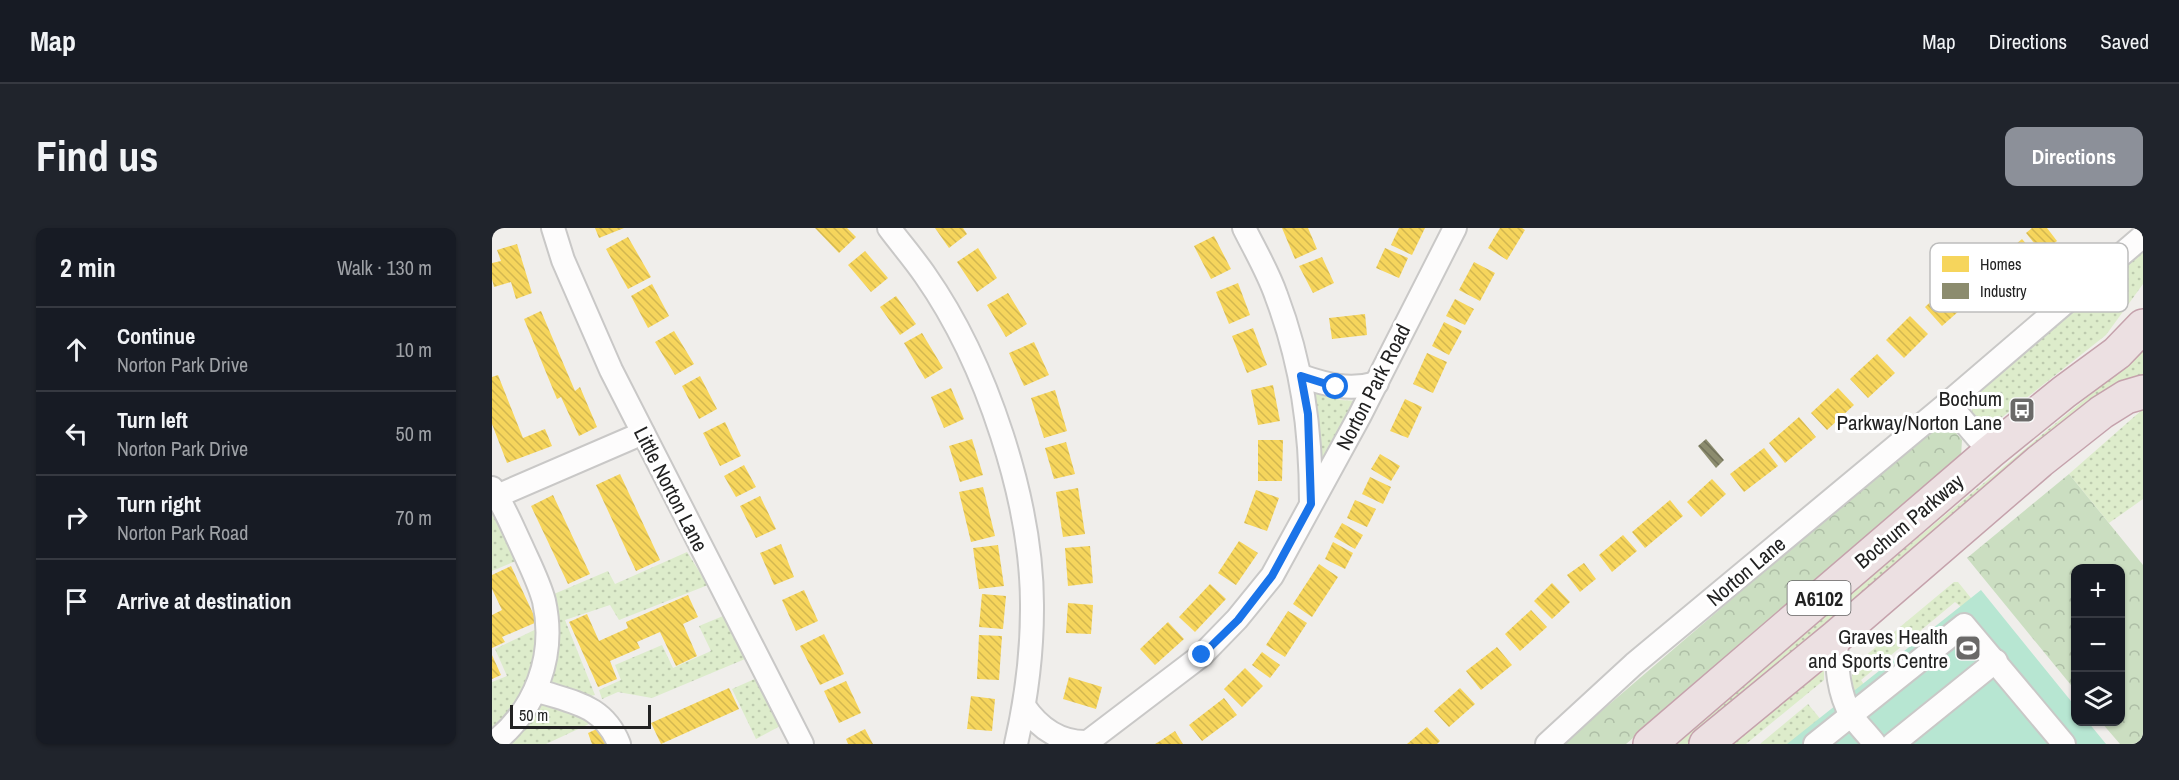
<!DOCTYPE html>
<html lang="en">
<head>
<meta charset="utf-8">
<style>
	body { margin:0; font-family:"Archivo Narrow",sans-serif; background:#20242c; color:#f1f3f6 }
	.controls { position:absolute; right:18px; bottom:18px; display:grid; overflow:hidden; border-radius:12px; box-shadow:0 2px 4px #0004 }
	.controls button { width:54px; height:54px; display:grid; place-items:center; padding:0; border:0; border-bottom:2px solid #363941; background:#171b24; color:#f1f3f6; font:30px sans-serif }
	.scale { position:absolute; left:18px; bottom:15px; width:141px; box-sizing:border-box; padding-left:6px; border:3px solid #222; border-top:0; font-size:16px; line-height:21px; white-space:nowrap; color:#222; -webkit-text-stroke:4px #fff; paint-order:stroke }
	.stop { position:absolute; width:18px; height:18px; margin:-14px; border:4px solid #1a73e8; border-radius:50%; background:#fff }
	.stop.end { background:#1a73e8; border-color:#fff; box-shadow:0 2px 6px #0008 }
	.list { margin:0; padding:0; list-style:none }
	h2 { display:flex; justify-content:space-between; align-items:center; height:78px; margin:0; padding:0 24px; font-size:26px }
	h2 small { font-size:20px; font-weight:400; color:#9ea1a6 }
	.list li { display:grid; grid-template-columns:39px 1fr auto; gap:18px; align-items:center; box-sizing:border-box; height:84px; padding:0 24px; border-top:2px solid #363941 }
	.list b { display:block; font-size:22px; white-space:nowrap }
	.list p { margin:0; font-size:20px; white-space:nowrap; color:#9ea1a6 }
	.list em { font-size:20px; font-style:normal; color:#9ea1a6 }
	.icon { flex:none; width:33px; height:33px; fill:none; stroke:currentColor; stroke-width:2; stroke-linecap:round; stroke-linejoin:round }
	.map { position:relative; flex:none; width:1651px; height:516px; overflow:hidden; border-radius:12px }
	header { display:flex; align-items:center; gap:36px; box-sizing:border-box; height:84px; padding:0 30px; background:#171b24; border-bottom:2px solid #363941 }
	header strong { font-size:28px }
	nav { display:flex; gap:33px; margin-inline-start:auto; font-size:21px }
	.intro { display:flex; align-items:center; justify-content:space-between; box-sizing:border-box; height:144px; padding:0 36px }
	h1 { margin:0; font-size:42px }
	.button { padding:15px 27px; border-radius:12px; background:#8c9099; color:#fff; font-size:21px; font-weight:700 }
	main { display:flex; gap:36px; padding:0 36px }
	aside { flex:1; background:#171b24; border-radius:12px; box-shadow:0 2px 4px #0004 }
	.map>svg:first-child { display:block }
	.grass { fill:url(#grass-dots) }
	.forest { fill:url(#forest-crowns) }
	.pitch { fill:#b7e6d2 }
	.homes { fill:url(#homes-back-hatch) }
	.industry { fill:url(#industry-back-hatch) }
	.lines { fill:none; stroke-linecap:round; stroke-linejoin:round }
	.minor-casing { stroke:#c9c8c7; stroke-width:26 }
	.highway-casing { stroke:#c5a2ac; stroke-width:36 }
	.minor { stroke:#fdfcfc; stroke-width:22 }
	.highway { stroke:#ece0e2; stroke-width:33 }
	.route { stroke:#1a73e8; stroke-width:8 }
	.labels { text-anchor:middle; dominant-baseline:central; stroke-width:6; stroke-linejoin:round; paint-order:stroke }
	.shield { fill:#fff; stroke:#646464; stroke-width:1.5 }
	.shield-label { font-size:20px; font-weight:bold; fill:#222 }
	.street-label { font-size:21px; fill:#222; stroke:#fff }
	.poi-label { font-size:21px; fill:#222; stroke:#fff; text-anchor:end }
	.key { fill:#fff; stroke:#bdbdbd; stroke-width:1.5 }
	.key-label { font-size:16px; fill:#222 }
</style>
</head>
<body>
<header>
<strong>Map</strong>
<nav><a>Map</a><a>Directions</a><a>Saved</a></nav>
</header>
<div class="intro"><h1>Find us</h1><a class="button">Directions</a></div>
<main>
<aside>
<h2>2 min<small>Walk · 130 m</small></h2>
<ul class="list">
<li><svg class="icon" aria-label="ahead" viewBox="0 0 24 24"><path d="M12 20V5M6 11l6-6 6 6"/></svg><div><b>Continue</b><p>Norton Park Drive</p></div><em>10 m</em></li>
<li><svg class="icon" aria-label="left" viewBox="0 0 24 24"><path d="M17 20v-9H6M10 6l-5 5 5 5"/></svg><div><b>Turn left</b><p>Norton Park Drive</p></div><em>50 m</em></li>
<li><svg class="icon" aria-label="right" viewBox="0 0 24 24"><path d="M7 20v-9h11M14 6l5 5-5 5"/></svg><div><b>Turn right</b><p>Norton Park Road</p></div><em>70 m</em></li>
<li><svg class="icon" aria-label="arrive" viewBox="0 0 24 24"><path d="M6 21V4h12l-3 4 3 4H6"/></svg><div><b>Arrive at destination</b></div></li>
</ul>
</aside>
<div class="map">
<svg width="1651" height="516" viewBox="0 0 1651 516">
	<defs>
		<pattern id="grass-dots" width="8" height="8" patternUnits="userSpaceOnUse" patternTransform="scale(1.5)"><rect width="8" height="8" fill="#ddeccb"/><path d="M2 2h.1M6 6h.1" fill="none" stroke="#bdcaae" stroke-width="1.8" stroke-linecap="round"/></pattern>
		<pattern id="forest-crowns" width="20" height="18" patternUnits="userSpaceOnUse" patternTransform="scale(1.5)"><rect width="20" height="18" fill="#cbdec1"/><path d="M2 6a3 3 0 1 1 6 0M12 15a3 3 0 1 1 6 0" fill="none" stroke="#aebea6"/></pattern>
		<pattern id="homes-back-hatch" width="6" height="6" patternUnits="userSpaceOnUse" patternTransform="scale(1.5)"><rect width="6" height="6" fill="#f6d55c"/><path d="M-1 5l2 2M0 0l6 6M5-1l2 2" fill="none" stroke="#d3b750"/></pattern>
		<pattern id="industry-back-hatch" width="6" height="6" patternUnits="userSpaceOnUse" patternTransform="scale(1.5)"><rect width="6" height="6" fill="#8c8c6e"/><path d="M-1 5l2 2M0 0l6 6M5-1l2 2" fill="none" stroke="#72725a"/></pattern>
	</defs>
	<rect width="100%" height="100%" fill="#f0eeeb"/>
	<g class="grass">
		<polygon points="1651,21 1651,56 1614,107 1504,194 1487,192 1480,184 1479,169"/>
		<polygon points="1651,123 1651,151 1204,516 1184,516 1405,327"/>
		<polygon points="823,162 848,172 866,173 830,235"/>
		<polygon points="1651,181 1651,271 1617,295 1577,246"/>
		<polygon points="0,286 24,333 0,343"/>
		<polygon points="195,324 216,357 127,392 118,377 73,392 103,467 86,471 97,496 54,516 0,516 0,454 15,448 3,421 61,393 62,366 116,343 123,356"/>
		<polygon points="1462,354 1466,354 1483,375 1474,383 1463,374 1369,452 1377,464 1364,467 1353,454 1360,450 1360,439"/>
		<polygon points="231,388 253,431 160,470 126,464 110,471 107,462 129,452 123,437 170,417 181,440 219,423 207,398"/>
		<polygon points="1332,436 1332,452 1254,516 1234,516"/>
		<polygon points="265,450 290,497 264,511 240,461"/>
		<polygon points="1316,476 1330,493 1302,516 1268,516"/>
	</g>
	<g class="forest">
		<polygon points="1439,200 1460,200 1470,212 1469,229 1448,250 1134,516 1071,516"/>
		<polygon points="1577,246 1651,337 1651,516 1628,516 1609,494 1628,494 1628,340 1584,340 1583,462 1475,330"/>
	</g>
	<polygon class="pitch" points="1489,362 1583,478 1584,494 1596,494 1614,516 1295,516"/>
	<g class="homes">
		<polygon points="103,0 132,0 107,10"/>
		<polygon points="323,0 355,0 364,9 347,25"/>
		<polygon points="443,0 471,0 475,6 457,20"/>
		<polygon points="790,0 816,0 825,21 803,31"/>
		<polygon points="907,0 933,0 920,27 899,17"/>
		<polygon points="1008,0 1030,0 1033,2 1015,32 996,20"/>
		<polygon points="1540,0 1555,0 1565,13 1550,25 1534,5"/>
		<polygon points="722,8 739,41 719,51 702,18"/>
		<polygon points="136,9 159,49 136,61 114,21"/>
		<polygon points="1530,11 1544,27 1529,39 1516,23"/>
		<polygon points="25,16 40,65 24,71 19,54 2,59 0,51 0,35 9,33 5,22"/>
		<polygon points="486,20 505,50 485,64 465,34"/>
		<polygon points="893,20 916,30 907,50 884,40"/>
		<polygon points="373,23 396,50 379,64 356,37"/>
		<polygon points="830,29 842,55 821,65 807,38"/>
		<polygon points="982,34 1003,45 988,73 967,62"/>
		<polygon points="746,55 758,87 737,96 724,64"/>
		<polygon points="1459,55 1476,75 1450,98 1433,79"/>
		<polygon points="160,56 177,88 156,100 139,68"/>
		<polygon points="516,65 535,96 514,109 495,77"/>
		<polygon points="404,68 424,96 408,107 388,79"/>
		<polygon points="963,71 982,81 973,97 954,88"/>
		<polygon points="49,83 83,163 88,159 105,199 87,208 69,169 65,171 32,91"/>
		<polygon points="873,86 875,107 840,111 837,90"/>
		<polygon points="1418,88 1436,106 1412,130 1394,112"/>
		<polygon points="952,94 970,103 957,127 940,118"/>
		<polygon points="761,100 775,137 755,145 740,108"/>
		<polygon points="182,103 202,136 183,147 163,114"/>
		<polygon points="430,105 451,140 433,151 412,115"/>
		<polygon points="542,114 557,147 532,158 517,125"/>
		<polygon points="935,125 955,134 941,165 921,156"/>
		<polygon points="1385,126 1403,145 1376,170 1358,151"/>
		<polygon points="6,147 31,210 53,201 60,218 15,235 0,196 0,149"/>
		<polygon points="208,148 225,181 207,191 190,158"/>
		<polygon points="781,157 788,193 766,197 759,162"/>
		<polygon points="459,160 472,191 452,200 439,169"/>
		<polygon points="1346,160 1362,177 1335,202 1319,185"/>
		<polygon points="563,162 575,203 552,210 539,170"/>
		<polygon points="913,171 930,179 916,210 898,203"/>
		<polygon points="1307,189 1324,209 1293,235 1277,215"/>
		<polygon points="233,194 249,228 228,238 211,205"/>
		<polygon points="480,211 491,247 468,254 457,218"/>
		<polygon points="766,212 791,212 790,253 766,253"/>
		<polygon points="574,214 583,246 562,251 553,220"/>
		<polygon points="1272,220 1286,238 1252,264 1238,246"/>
		<polygon points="888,226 908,238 899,253 879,241"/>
		<polygon points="252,237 264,259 244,269 232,248"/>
		<polygon points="128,246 168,332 144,343 104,257"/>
		<polygon points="878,249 899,259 891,276 870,266"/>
		<polygon points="1220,251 1234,266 1209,289 1195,274"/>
		<polygon points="491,259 503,308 479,314 467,264"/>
		<polygon points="586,260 593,306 571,309 564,264"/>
		<polygon points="764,262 787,270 775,303 752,295"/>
		<polygon points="61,267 98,346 76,356 39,278"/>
		<polygon points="268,268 284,301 264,310 248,278"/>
		<polygon points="863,272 884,281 875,299 855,290"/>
		<polygon points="1178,272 1191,288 1153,320 1140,304"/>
		<polygon points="850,295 871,307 863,321 842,309"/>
		<polygon points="1131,307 1145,323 1120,344 1107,327"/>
		<polygon points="747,313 766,325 744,357 726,345"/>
		<polygon points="841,314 861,325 853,341 833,331"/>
		<polygon points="289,316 302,349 282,357 268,325"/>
		<polygon points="506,317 512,358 487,361 481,320"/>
		<polygon points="598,318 601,355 576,358 573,320"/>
		<polygon points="1092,335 1104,351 1088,364 1075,347"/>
		<polygon points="827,336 846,349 820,389 801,376"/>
		<polygon points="19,338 45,394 10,409 13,414 0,420 0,387 10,382 0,361 0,347"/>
		<polygon points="1060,355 1078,374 1060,391 1042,373"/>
		<polygon points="718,356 734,371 703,404 687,389"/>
		<polygon points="312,362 326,393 304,403 290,372"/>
		<polygon points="490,366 514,368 511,401 487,399"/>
		<polygon points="196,367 206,389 191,396 205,428 184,438 168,404 145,414 148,420 118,433 125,451 106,459 77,394 95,386 107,413 136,400 134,394"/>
		<polygon points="576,375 601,377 599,406 574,405"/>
		<polygon points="1039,382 1055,399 1028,423 1013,406"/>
		<polygon points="796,383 815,395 793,429 774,417"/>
		<polygon points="676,394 692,411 663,437 648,421"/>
		<polygon points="332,406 352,446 328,457 308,418"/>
		<polygon points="487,407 510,408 507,452 485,451"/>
		<polygon points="1005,419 1020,437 989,462 974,443"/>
		<polygon points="770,424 788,437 778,450 760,437"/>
		<polygon points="0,427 9,447 0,451"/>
		<polygon points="753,440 771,458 750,479 732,461"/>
		<polygon points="577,449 610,459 604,481 571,471"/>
		<polygon points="354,453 369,485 347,495 332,463"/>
		<polygon points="237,460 247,481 169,516 159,495"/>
		<polygon points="968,460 983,476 957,499 942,483"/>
		<polygon points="479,468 503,471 500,503 475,501"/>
		<polygon points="732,470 745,487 710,513 697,497"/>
		<polygon points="935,499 948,513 945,516 915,516"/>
		<polygon points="107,500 115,516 100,516 96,505"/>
		<polygon points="373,501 381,516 356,516 354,511"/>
		<polygon points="683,503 691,516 663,516 668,513"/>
	</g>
	<polygon class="industry" points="1214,211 1232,232 1224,240 1206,218"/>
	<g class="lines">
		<g class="minor-casing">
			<g id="minor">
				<polyline points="61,0 71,32 119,142 310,516"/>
				<path d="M397,0C409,16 422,31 433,47C494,134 541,274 540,381C540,426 534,472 524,516"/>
				<path d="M752,0C763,22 776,44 784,67C810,136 819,201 819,275"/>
				<path d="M809,148C835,157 858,163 885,155"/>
				<polyline points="1456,175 1498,224"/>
				<path d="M0,260C12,278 20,298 29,317C37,335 47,354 52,373C64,428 44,482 0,516"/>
				<polyline points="5,268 151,205"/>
				<path d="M1344,409C1345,436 1345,463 1359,487C1366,497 1376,507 1383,516"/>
				<path d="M44,462C81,475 111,476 127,516"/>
				<path d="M532,478C547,500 569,515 596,514"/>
				<polyline points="593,516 710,427 745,391 780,348 867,189 963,0"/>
				<polyline points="1055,516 1142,436 1456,175 1651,8"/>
				<polyline points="1323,516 1472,397 1572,516"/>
				<polyline points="1401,516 1504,433"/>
			</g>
		</g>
		<g class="highway-casing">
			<g id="highway">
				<polyline points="1158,516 1498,224 1572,164 1625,125 1651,98"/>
				<polyline points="1214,516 1344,409 1548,233 1610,184 1634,169 1651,164"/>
			</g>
		</g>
		<use href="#minor" class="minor"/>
		<use href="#highway" class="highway"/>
	</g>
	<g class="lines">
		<polyline class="route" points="710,427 746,392 780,348 819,276 816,186 809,148 844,159"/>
	</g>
	<defs>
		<g id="bus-square" transform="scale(1.35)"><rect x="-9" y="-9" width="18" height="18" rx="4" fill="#6a6968" stroke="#fff"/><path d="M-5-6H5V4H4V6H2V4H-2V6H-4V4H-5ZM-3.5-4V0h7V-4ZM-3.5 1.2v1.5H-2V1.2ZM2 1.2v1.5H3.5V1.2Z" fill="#fff"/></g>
		<g id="stadium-square" transform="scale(1.35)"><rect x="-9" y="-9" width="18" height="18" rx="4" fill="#6a6968" stroke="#fff"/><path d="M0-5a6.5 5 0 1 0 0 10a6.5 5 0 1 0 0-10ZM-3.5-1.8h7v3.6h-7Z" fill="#fff"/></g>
	</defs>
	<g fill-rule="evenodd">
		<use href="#bus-square" x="1530" y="182"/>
		<use href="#stadium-square" x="1476" y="420"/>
	</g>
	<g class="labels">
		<rect class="shield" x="1295.5" y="353" width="63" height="34" rx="4.5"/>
		<g class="shield-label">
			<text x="1327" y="370">A6102</text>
		</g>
		<g class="street-label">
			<text transform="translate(881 159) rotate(-63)">Norton Park Road</text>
			<text transform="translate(179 261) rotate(63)">Little Norton Lane</text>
			<text transform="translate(1417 293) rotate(-40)">Bochum Parkway</text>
			<text transform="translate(1254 343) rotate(-40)">Norton Lane</text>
		</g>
		<g class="poi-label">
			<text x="1510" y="170">Bochum<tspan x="1510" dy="24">Parkway/Norton Lane</tspan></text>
			<text x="1456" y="408">Graves Health<tspan x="1456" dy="24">and Sports Centre</tspan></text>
		</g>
	</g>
	<rect x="1438" y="15" width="198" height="69" rx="9" class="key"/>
	<rect x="1450" y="28" width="27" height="16" fill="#f6d55c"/>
	<rect x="1450" y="55" width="27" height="16" fill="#8c8c6e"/>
	<g class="key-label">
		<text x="1488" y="42">Homes</text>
		<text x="1488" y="69">Industry</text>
	</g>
</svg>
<div class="controls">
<button>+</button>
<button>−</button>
<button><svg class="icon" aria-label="layers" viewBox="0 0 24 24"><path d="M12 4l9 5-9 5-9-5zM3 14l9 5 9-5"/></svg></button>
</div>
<div class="scale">50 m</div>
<div class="stop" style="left:844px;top:159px"></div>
<div class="stop end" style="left:710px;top:427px"></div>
</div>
</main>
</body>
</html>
